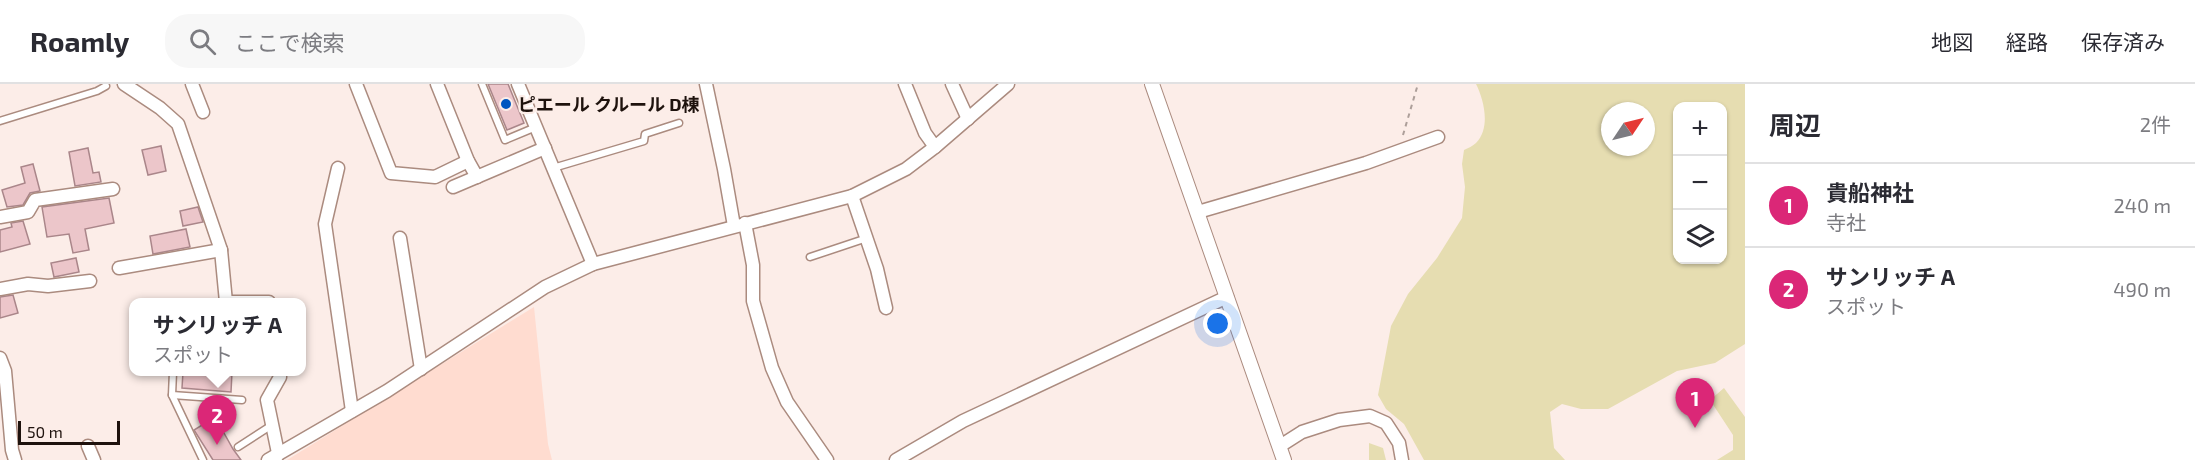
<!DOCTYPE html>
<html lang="ja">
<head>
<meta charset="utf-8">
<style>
	body { margin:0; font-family:"Exo 2","Noto Sans JP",sans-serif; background:#f7f7f7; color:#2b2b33 }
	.controls { position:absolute; right:18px; top:18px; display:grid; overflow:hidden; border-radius:12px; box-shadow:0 2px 4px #0004 }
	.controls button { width:54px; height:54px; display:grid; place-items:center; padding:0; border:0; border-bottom:2px solid #e1e1e2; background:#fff; color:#2b2b33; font:30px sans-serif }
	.compass { position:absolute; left:1601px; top:18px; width:54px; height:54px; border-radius:50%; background:#fff; box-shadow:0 2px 4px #0004; rotate:55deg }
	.scale { position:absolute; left:18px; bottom:15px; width:102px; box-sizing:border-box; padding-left:6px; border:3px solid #1e120d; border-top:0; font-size:16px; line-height:21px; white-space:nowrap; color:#1e120d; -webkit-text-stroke:4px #fcede8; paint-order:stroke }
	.you { position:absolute; left:1218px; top:240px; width:21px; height:21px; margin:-15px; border:4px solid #fff; border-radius:50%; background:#1a73e8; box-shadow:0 0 0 9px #1a73e833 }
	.badge { display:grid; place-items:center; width:39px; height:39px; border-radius:50%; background:#db2777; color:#fff; font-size:20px; font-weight:700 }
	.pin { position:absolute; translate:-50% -50px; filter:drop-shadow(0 2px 3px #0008) }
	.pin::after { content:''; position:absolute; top:32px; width:21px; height:18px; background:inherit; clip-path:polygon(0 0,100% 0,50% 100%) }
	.popup { position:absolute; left:129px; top:214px; width:177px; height:78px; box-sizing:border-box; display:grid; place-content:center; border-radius:12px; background:#fff; filter:drop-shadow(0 2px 4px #0005); font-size:20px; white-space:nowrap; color:#7c7c81 }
	.popup b { font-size:22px; color:#2b2b33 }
	.popup::after { content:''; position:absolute; left:50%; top:100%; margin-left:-12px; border:12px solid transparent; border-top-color:#fff }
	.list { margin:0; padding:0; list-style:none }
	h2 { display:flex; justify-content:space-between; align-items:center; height:78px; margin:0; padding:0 24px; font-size:26px }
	h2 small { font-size:20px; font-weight:400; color:#7c7c81 }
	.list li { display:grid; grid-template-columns:39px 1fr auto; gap:18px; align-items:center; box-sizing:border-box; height:84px; padding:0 24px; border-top:2px solid #e1e1e2 }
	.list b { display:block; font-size:22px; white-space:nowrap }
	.list p { margin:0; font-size:20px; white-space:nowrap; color:#7c7c81 }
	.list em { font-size:20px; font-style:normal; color:#7c7c81 }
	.icon { flex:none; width:33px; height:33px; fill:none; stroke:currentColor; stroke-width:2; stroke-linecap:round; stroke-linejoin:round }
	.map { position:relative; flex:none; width:1745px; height:376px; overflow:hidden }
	header { display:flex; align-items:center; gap:36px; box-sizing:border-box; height:84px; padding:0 30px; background:#fff; border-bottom:2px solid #e1e1e2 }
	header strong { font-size:28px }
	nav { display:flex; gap:33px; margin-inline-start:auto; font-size:21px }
	.search { width:420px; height:54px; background:#f7f7f7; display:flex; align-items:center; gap:15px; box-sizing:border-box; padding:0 21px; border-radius:24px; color:#7c7c81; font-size:22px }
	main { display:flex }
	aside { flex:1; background:#fff }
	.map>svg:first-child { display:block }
	.built { fill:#ffdcd0 }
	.green { fill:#e6ddb1; fill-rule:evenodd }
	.building { fill:#ecc6ca; stroke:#aa868a; stroke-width:1.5 }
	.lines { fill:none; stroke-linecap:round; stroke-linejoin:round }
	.service-casing { stroke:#ab8b7f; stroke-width:9 }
	.minor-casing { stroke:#ab8b7f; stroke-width:15 }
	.tertiary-casing { stroke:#ab8b7f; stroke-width:16 }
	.path { stroke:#ad9f9a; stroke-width:2; stroke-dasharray:4.5 4.5; stroke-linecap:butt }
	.service { stroke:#fff; stroke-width:6 }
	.minor { stroke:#fff; stroke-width:12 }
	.tertiary { stroke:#fff; stroke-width:14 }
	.poi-dot { fill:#0057c0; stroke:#fcede8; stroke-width:2 }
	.labels { text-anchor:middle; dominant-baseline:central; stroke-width:4.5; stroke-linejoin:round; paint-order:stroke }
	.poi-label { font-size:18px; font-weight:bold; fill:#1e120d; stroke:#fcede8; text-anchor:start }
</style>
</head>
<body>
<header>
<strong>Roamly</strong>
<div class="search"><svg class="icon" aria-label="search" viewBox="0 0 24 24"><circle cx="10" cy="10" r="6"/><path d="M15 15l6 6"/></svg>ここで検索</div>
<nav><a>地図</a><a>経路</a><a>保存済み</a></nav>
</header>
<main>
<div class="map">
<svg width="1745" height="376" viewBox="0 0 1745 376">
	<rect width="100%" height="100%" fill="#fcede8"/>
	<polygon class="built" points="534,223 548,360 552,376 287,376"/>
	<g class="green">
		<path d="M1476,0H1745V260L1715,279L1677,287L1608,325H1581L1562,320L1550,328L1554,364L1565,376H1424L1404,340L1386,325L1378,311L1391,242L1408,210L1437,174L1462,134L1465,103L1462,80L1464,66C1468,64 1473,62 1476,59C1491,44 1484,16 1476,0ZM1678,22H1722V176H1678ZM1610,27H1646V63H1610Z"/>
		<polygon points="1724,304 1745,333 1745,376 1717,376 1733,366 1733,351 1710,316"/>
		<polygon points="1369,359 1383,364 1386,376 1369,376"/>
	</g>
	<g class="building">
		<polygon points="488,0 508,0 524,39 507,46"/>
		<polygon points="161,62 166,87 148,91 142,66"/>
		<polygon points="88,64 93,89 99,88 101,98 75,102 69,68"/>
		<polygon points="33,80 40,107 30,109 23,121 7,123 2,106 25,99 21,83"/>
		<polygon points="109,114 114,139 85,145 89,166 73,169 69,150 47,153 42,123"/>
		<polygon points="198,123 203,138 183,142 180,127"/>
		<polygon points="23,137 30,160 0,168 0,146 12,143 11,139"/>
		<polygon points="186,145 190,163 153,170 150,152"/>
		<polygon points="76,174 79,188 54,193 51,179"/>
		<polygon points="13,211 18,229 0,234 0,213"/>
		<polygon points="183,288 232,288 231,308 182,304"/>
		<polygon points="215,333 233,365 241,376 213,376 194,346"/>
	</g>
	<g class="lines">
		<g class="service-casing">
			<g id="service">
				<polyline points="482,0 505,56 536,43"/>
				<polyline points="0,37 97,7 106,2"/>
				<polyline points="553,84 644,57 645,50 679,39"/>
				<polyline points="810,173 867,154"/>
				<polyline points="173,288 172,311 203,376"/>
				<polyline points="172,311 242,316"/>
				<polyline points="238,363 272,341"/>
			</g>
		</g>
		<g class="minor-casing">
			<g id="minor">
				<polyline points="124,0 160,24 178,40 221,166 226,218 269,218"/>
				<polyline points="192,0 203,28"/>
				<polyline points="356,0 391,89 435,93 468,77"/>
				<polyline points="437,0 468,77 477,93"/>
				<polyline points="518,0 593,180"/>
				<polyline points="706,0 724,85 734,142"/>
				<polyline points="905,0 925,49 935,63"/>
				<polyline points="952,0 968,35"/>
				<polyline points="338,84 325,140 352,327"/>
				<polyline points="453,103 545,64"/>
				<polyline points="852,112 877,185 886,224"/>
				<polyline points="1198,128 1366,79 1438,53"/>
				<polyline points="0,133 28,128 35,116 113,105"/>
				<polyline points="745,139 753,181 753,217 772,284 787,318 827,376"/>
				<polyline points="400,154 421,285"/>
				<polyline points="119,184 221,166"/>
				<polyline points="0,205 28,200 48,202 90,197"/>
				<polyline points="0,274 5,287 12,366 15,376"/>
				<polyline points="88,362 94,376"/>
				<polyline points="1280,362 1302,348 1339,336 1370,332 1386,339 1399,359 1402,376"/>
				<polyline points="276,374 278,369 267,316 280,293 279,288"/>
				<polyline points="268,376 387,307 545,203 593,180 852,112 906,85 935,63 1008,0"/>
				<polyline points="896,376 963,337 1227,213"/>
			</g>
		</g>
		<g class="tertiary-casing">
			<polyline id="tertiary" points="1152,0 1284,376"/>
		</g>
		<polyline class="path" points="1403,51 1418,0"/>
		<use href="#service" class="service"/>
		<use href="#minor" class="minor"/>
		<use href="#tertiary" class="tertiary"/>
	</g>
	<circle class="poi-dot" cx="506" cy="20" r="6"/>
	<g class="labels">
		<g class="poi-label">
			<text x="518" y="20">ピエール クルール D棟</text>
		</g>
	</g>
</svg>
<div class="controls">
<button>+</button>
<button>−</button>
<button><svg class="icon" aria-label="layers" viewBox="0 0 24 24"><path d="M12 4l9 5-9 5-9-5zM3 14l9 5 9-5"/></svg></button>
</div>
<svg class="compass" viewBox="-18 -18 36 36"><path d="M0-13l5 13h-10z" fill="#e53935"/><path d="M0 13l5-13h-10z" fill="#7c7c81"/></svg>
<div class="scale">50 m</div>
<div class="you"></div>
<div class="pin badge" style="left:1695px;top:344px">1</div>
<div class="pin badge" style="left:217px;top:361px">2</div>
<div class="popup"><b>サンリッチ A</b>スポット</div>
</div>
<aside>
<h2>周辺<small>2件</small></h2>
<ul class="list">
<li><span class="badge">1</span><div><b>貴船神社</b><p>寺社</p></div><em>240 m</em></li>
<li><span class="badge">2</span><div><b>サンリッチ A</b><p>スポット</p></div><em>490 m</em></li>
</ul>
</aside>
</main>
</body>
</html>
